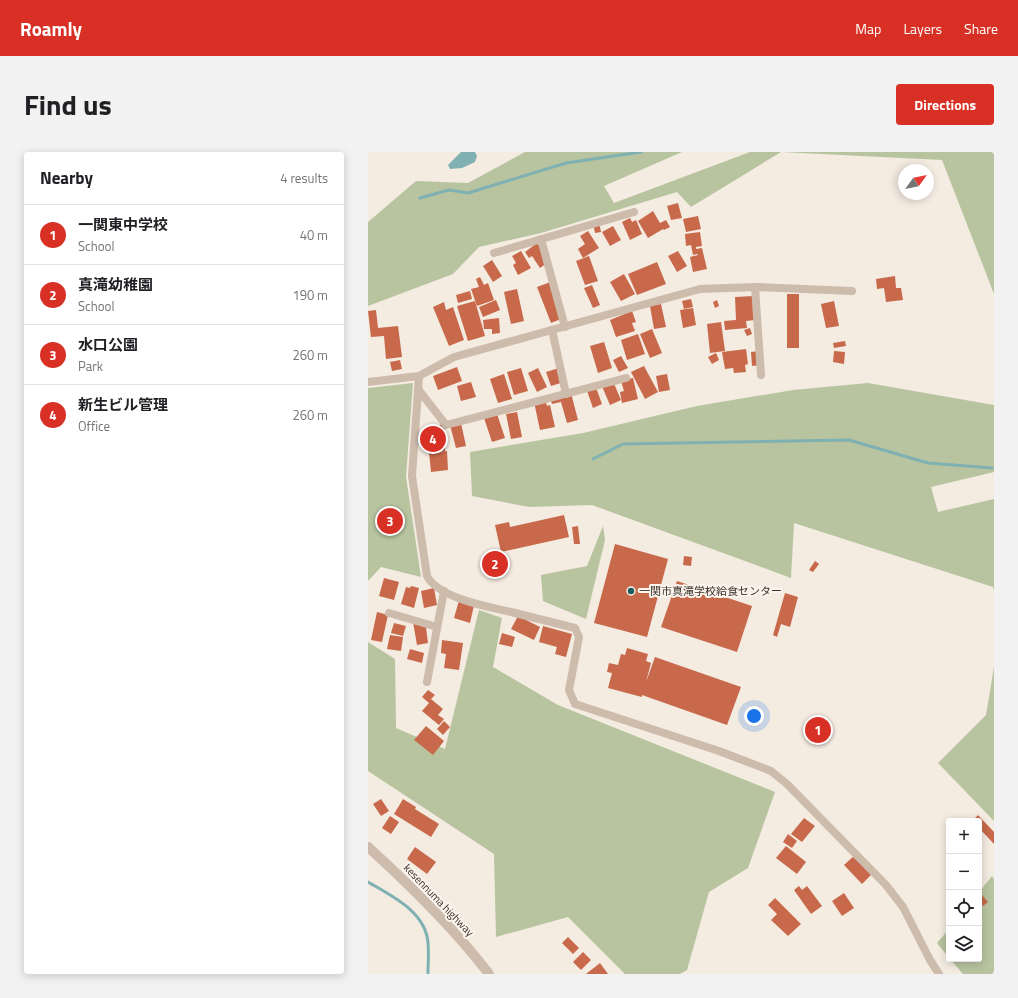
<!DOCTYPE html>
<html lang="en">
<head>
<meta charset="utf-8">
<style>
	body { margin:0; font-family:"Titillium Web","Noto Sans JP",sans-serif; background:#f2f2f2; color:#202124 }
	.controls { position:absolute; right:12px; bottom:12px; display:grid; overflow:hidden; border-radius:4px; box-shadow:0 2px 10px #0003 }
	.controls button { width:36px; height:36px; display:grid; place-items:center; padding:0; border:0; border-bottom:1px solid #e0e0e0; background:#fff; color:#202124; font:20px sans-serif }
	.compass { position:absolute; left:530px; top:12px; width:36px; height:36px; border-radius:50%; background:#fff; box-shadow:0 2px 10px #0003; rotate:57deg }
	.you { position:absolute; left:386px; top:564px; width:14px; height:14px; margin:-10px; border:3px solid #fff; border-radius:50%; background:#1a73e8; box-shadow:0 0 0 6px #1a73e833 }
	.badge { display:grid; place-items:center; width:26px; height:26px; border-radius:50%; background:#d93025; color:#fff; font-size:13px; font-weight:700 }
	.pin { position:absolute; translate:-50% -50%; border:2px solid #fff; box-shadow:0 1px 4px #0006 }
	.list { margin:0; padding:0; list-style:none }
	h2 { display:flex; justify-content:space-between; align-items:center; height:52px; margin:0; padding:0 16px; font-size:17px }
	h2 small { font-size:13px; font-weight:400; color:#757577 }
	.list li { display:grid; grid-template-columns:26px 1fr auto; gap:12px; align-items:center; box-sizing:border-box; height:60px; padding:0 16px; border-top:1px solid #e0e0e0 }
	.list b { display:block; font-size:15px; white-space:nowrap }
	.list p { margin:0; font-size:13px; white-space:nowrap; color:#757577 }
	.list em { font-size:13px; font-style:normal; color:#757577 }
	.icon { flex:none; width:22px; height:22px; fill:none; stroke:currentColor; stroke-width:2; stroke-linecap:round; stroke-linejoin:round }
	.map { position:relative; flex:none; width:626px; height:822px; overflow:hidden; border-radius:4px }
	header { display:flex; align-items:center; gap:24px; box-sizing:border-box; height:56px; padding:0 20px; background:#d93025; color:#fff }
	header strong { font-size:19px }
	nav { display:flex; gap:22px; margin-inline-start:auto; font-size:14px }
	.intro { display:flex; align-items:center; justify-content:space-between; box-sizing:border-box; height:96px; padding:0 24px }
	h1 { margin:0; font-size:28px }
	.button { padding:10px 18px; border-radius:4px; background:#d93025; color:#fff; font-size:14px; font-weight:700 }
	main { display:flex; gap:24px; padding:0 24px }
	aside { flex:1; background:#fff; border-radius:4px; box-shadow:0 2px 10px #0003 }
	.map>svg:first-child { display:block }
	.green { fill:#b8c4a0 }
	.water { fill:#7fb0b2 }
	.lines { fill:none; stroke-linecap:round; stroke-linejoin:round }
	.stream { stroke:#7fb0b2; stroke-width:3 }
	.building { fill:#c8694b }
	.minor { stroke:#cdbbac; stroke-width:8 }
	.tertiary { stroke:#cdbbac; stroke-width:10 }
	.poi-dot { fill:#1f5a5e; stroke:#fbf5ee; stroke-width:1.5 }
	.labels { text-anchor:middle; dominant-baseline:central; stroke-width:4; stroke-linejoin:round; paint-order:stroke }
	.poi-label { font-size:11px; fill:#3b302b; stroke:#fbf5ee; text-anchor:start }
	.street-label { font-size:11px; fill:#3b302b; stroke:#fbf5ee }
</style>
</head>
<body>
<header>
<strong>Roamly</strong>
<nav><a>Map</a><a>Layers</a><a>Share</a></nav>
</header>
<div class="intro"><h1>Find us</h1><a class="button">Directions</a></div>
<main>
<aside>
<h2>Nearby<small>4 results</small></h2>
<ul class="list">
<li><span class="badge">1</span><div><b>一関東中学校</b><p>School</p></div><em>40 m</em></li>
<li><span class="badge">2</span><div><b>真滝幼稚園</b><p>School</p></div><em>190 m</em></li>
<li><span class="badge">3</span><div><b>水口公園</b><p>Park</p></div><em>260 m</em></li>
<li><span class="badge">4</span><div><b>新生ビル管理</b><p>Office</p></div><em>260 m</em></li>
</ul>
</aside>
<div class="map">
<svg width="626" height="822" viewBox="0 0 626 822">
	<rect width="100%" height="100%" fill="#f4ebe1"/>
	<g class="green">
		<polygon points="157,0 314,0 236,34 246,51 382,0 626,0 626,142 574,8 413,0 323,55 309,40 173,81 111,95 85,122 0,154 0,70 48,29 100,31"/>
		<polygon points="45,231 38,325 53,425 13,415 0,429 0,236"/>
		<polygon points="500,231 626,253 626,320 563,335 570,360 626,347 626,439 625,435 426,371 423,426 224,353 161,355 104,344 102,300 215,281 329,254 425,238"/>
		<polygon points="235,374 237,388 218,467 175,449 173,423 219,414"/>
		<polygon points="111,458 134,466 125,515 190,553 407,640 380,716 341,740 319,818 312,822 257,822 200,765 128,785 126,702 0,619 0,490 27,507 28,576 77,597"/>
		<polygon points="626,515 626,669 570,611 618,563"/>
		<polygon points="624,724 626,727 626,822 595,822 582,807 611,807 611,740"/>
		<polygon points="581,777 581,806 569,791"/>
	</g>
	<polygon class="water" points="93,0 107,0 109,4 107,10 94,16 82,17 80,13"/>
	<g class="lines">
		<g class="stream">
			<polyline points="52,46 81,38 100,41 198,11 273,0"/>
			<polyline points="225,307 255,292 481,288 560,311 624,316"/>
			<path d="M0,730C24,744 58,760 60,791C61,801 60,812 60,822"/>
		</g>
	</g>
	<g class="building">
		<polygon points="310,51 314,66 303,68 299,54"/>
		<polygon points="285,59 292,71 298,68 302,75 296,78 295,77 280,86 270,69"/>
		<polygon points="330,64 333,77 318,80 315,67"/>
		<polygon points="262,66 264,70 268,68 274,82 262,88 254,70"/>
		<polygon points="231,70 233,80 227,81 225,71"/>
		<polygon points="245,74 253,88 242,94 234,80"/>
		<polygon points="220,79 231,96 215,106 210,97 217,92 212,84"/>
		<polygon points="332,80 334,94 328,95 328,97 334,96 339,117 325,120 322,105 330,103 329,102 325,103 323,93 318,94 317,82"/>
		<polygon points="169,91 182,109 172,116 164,104 161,106 157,100"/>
		<polygon points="153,99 163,116 150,123 145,113 148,111 144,104"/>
		<polygon points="310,99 319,114 309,120 300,104"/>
		<polygon points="221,104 230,129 217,133 208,109"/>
		<polygon points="124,108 134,124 125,130 115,114"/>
		<polygon points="289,110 298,132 269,143 260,122"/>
		<polygon points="256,122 267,142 253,149 242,130"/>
		<polygon points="527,124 528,136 533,136 535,148 518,150 516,136 509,137 508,127"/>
		<polygon points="112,125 116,133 120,131 126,148 109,154 103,137 111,135 108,127"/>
		<polygon points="185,129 198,165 183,171 169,135"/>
		<polygon points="224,133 232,153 225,156 216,136"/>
		<polygon points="149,137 156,169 143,172 136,140"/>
		<polygon points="102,139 104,147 90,151 88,143"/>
		<rect x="419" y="142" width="12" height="54"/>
		<polygon points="386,144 387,168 378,169 379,176 357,178 356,169 368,168 367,145"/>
		<polygon points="323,147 325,155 316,157 314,149"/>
		<polygon points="128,148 132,158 115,165 111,155"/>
		<polygon points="349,148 351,154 347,156 345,150"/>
		<polygon points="107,149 117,184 100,189 89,154"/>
		<polygon points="466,149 471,174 458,176 453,152"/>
		<polygon points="76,150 78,158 85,155 96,188 81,194 65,155"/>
		<polygon points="293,152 298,175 286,177 282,154"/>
		<polygon points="325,156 328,173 315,176 312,158"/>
		<polygon points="8,158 10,176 30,174 34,205 18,207 16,184 3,185 0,159"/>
		<polygon points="264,159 268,170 264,171 267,179 248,185 242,168"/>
		<polygon points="131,166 132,181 124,182 124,177 116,177 115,168"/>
		<polygon points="353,170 357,199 342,201 339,172"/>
		<polygon points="382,176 384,182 379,184 376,178"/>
		<polygon points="284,177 294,201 282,206 272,182"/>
		<polygon points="270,182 277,202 259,208 253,188"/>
		<polygon points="477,189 478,194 466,196 465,191"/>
		<polygon points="236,190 244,216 230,221 222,194"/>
		<polygon points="378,197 380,212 377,213 378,220 366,221 365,216 357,217 354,200"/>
		<polygon points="391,199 392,213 384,214 383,200"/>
		<polygon points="466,199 477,200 476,212 465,210"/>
		<polygon points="348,201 351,208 344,212 340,205"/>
		<polygon points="253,204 260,216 251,220 245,208"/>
		<polygon points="32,208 34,217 24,219 22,210"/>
		<polygon points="276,214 290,240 277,247 263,220"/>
		<polygon points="89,215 94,229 70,238 65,224"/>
		<polygon points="153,216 160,239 146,243 139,220"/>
		<polygon points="170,216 179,235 169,240 160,221"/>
		<polygon points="191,216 196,230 183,234 178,220"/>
		<polygon points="136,222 144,247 130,251 122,227"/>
		<polygon points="299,222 302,238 291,240 288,224"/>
		<polygon points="265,226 270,247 254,251 252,240 256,239 253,229"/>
		<polygon points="244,227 253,248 242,253 233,232"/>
		<polygon points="103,230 108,245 93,249 89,234"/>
		<polygon points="227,233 234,252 225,256 218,236"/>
		<polygon points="203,241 210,268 199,271 193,250 184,252 182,246"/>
		<polygon points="177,247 179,254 182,253 187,275 172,278 166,250"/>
		<polygon points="128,259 137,286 124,290 115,263"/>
		<polygon points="149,260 154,285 143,287 138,262"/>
		<polygon points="93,271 98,294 88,296 82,273"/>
		<polygon points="60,273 77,273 77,299 60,298"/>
		<polygon points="79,299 80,318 63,320 61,300"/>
		<polygon points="196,363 201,385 133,400 127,373 141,370 142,375"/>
		<polygon points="210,374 212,392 206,392 204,375"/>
		<polygon points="247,392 300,407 279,485 226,471"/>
		<polygon points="316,404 324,405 323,414 315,413"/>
		<polygon points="447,409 451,412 445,420 441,418"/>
		<polygon points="16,426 31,430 26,448 11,444"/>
		<polygon points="309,429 384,454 369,500 293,475"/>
		<polygon points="43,434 51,436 46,456 33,452 38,435 42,436"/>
		<polygon points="66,436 69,453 56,456 53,439"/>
		<polygon points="417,441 430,445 422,475 413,472 409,485 405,483"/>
		<polygon points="92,445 107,449 102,471 86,466"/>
		<polygon points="9,460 20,463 14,490 3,488"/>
		<polygon points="150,464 172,475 166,488 143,477"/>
		<polygon points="57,468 60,491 49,493 45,470"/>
		<polygon points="26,471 38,474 35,484 23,481"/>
		<polygon points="175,474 204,482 198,505 187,502 189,495 171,490"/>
		<polygon points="134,481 147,485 144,495 131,492"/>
		<polygon points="22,483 35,485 33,499 19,497"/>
		<polygon points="74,488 95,491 91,518 76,516 78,502 73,501"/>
		<polygon points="259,496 280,502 278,509 283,511 278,530 287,505 373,535 359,573 274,543 274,545 240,536 244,521 239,520 241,511 250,513 253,502 257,503"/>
		<polygon points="42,497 56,501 54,511 39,507"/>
		<polygon points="60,538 67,543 63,547 75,557 70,563 76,567 71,573 54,559 61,551 54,545"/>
		<polygon points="76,569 82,575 75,583 69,577"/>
		<polygon points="58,574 76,589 65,603 46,588"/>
		<polygon points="13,647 21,659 13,664 5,652"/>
		<polygon points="35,647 48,655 47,657 71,672 63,685 26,662"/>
		<polygon points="610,663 626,680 626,692 611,676 611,669 604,669"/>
		<polygon points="22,664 31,670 23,682 14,676"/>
		<polygon points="436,666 447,674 434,690 423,682"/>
		<polygon points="420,682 429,689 424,696 415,690"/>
		<polygon points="418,694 438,710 429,722 408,706"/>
		<polygon points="47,695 68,710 59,722 39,707"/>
		<polygon points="487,703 504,722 494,732 476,713"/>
		<polygon points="431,734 434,738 439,734 454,754 443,762 426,738"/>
		<polygon points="476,741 486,756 474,764 464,749"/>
		<polygon points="613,742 620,750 615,754 611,748 611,744"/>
		<polygon points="407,746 433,772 420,784 403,768 409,762 400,753"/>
		<polygon points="200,785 211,796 205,802 194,791"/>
		<polygon points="215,800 223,808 213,818 205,810"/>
		<polygon points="232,811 240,822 218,822"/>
	</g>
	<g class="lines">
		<g class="minor">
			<polyline points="173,87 197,175"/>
			<polyline points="126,101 266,60"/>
			<polyline points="387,135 393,223"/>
			<polyline points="184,178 198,242"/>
			<polyline points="51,224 86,205 332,137 387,135 484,139"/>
			<path d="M0,230L51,224L44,324L59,424C71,447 123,455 147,461C167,466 187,471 207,476L211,485L201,538L207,552L351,599L403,619L419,632L518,733L535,755L562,808L571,822"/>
			<polyline points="50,237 78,273 258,226"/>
			<polyline points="21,461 69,475"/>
			<polyline points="59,530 76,439"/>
		</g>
		<path class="tertiary" d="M0,695C43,734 85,775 121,822"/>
	</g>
	<circle class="poi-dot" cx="263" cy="439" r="4"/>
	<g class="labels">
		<g class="poi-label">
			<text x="271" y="439">一関市真滝学校給食センター</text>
		</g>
		<g class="street-label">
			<text transform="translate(71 748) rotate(46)">kesennuma highway</text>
		</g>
	</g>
</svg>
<div class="controls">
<button>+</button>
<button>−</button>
<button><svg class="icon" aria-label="locate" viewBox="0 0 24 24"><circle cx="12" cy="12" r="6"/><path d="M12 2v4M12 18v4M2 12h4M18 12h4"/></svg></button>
<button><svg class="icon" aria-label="layers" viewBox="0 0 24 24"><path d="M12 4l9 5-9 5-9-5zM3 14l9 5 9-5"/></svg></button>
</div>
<svg class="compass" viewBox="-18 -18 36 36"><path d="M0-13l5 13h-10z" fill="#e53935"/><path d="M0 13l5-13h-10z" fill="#757577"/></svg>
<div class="you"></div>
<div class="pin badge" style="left:450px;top:578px">1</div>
<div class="pin badge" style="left:127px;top:412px">2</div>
<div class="pin badge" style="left:22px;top:369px">3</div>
<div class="pin badge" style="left:65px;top:287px">4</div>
</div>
</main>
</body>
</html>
